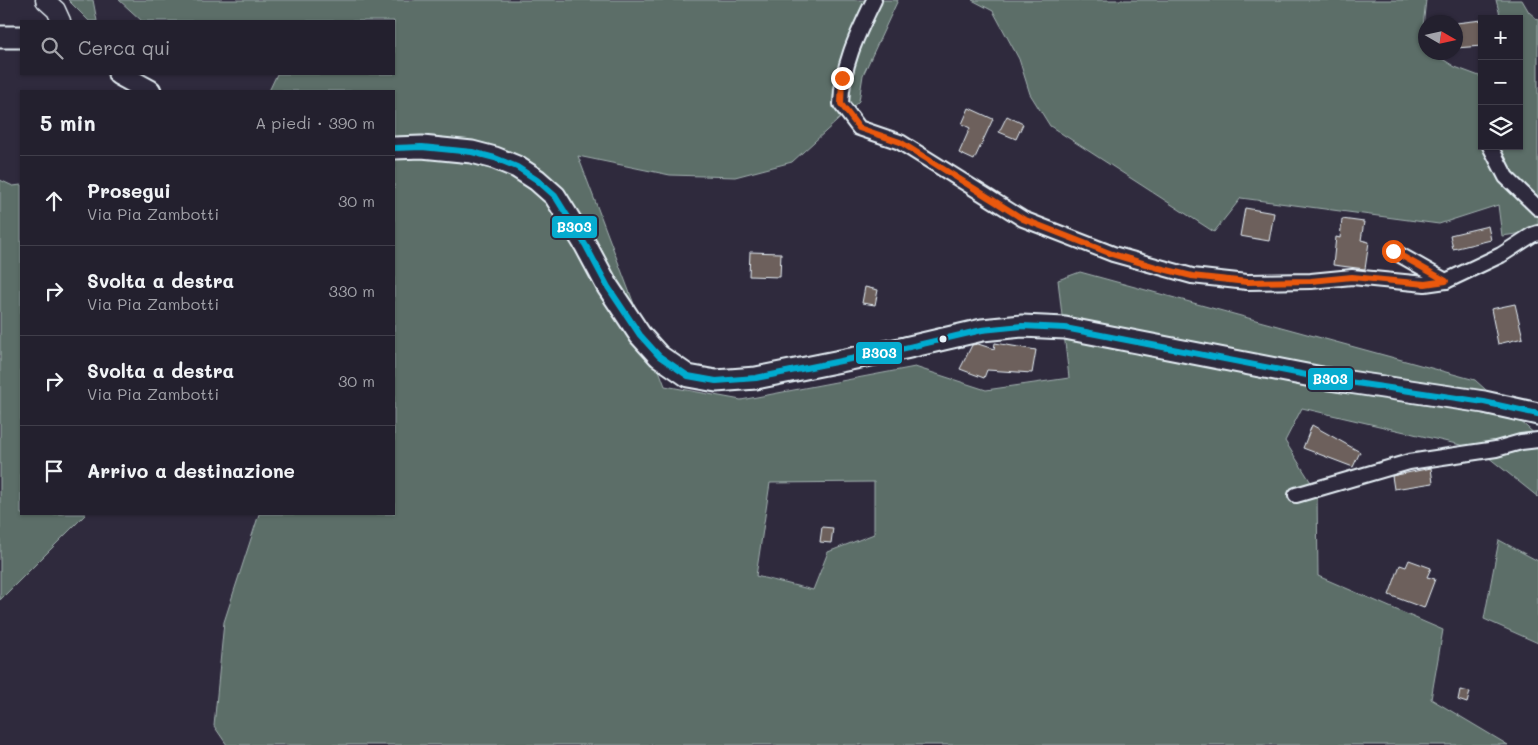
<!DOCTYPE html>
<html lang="it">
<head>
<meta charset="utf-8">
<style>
	body { margin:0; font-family:Mali,sans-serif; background:#2b2836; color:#f1f3f6 }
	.controls { position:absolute; right:15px; top:15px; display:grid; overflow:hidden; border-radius:0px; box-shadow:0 1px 4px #0004 }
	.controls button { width:45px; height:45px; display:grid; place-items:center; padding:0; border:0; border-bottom:1px solid #403e4a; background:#23202e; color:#f1f3f6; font:25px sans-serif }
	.compass { position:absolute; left:1418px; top:15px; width:45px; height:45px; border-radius:50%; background:#23202e; box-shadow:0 1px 4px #0004; rotate:99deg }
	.stop { position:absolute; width:15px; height:15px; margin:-11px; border:4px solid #ea580c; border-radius:50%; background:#fff }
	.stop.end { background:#ea580c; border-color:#fff; box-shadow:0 1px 5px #0008 }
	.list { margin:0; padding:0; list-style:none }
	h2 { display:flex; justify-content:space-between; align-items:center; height:65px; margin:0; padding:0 20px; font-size:21px }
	h2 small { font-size:16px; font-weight:400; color:#a3a3aa }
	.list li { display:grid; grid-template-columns:32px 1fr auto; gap:15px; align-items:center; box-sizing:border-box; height:90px; padding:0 20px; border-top:1px solid #403e4a }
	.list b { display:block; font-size:19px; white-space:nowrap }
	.list p { margin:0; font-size:16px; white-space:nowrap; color:#a3a3aa }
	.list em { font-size:16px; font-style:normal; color:#a3a3aa }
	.icon { flex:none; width:28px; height:28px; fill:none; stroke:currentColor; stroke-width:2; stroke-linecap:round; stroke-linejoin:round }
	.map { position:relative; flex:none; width:1538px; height:745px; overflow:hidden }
	.search { position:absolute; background:#23202e; box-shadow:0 1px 4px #0004; left:20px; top:20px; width:375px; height:55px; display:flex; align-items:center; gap:12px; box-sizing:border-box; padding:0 18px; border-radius:0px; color:#a3a3aa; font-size:19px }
	.panel { position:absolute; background:#23202e; box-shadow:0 1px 4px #0004; left:20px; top:90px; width:375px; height:425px; border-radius:0px }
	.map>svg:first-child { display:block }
	.green { fill:#5b6e67; stroke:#a2b0b0; fill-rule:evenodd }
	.building { fill:#6d615c; stroke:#e8f1f8 }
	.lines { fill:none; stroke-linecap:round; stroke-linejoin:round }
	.minor-casing { stroke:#e8f1f8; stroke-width:18 }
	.tertiary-casing { stroke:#e8f1f8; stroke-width:21 }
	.primary-casing { stroke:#e8f1f8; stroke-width:25 }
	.minor { stroke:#2f2a3d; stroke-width:14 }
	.tertiary { stroke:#2f2a3d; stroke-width:18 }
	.primary { stroke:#2f2a3d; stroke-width:21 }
	.bus-1-casing { stroke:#2f2a3d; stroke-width:10 }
	.bus-1 { stroke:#06acd0; stroke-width:6 }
	.route { stroke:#ea580c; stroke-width:6 }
	.bus-dot { fill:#e8f1f8; stroke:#2f2a3d; stroke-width:2 }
	.line-badge { stroke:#2f2a3d; stroke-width:2 }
	.badge-label { font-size:14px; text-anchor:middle; font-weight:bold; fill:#fff }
</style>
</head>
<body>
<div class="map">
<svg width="1538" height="745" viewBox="0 0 1538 745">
	<rect width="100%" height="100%" fill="#2f2a3d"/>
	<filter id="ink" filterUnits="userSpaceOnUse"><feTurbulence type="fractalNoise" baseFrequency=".02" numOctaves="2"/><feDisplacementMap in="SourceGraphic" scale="10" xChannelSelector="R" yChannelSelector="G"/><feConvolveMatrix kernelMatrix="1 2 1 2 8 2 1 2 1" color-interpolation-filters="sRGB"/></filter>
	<g filter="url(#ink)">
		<g class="green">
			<polygon points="68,0 93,0 97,21 89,21"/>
			<path d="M119,0H898L863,75L859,101L792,162L735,177L670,175L578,156L665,386L741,400L915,367L986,390L1069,378L1058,280L1080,272L1475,380L1538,437V497L1478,449L1302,408L1285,441L1317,492L1318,576L1443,630L1431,699L1508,745H227L214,726L224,622L259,514H394V91H269L277,74H394V21H142ZM874,482V534L828,552L813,590L756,576L770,483Z"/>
			<polygon points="972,0 1426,0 1421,44 1425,48 1426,52 1433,53 1455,67 1482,77 1482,146 1519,146 1519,19 1501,19 1496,0 1522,0 1529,12 1538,20 1538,231 1502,236 1498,205 1439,224 1241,198 1214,232 1050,126 1030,94 1019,59 993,11"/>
			<polygon points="0,180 13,186 21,185 21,514 86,514 0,600"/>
			<polygon points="1499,540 1538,561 1538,643 1484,619"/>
		</g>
		<g class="building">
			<polygon points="1482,20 1482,46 1456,48 1456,23"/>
			<polygon points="969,108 993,119 974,160 959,153 970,128 962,124"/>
			<polygon points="1007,116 1023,124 1016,139 999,132"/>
			<polygon points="1245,208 1274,213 1269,241 1240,236"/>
			<polygon points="1342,219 1364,222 1361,240 1369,242 1365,269 1333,265 1336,237 1340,238"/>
			<polygon points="1488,226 1491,240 1453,249 1450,235"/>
			<polygon points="750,252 781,253 780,277 749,276"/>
			<polygon points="865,287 878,290 875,305 862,303"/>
			<polygon points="1515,304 1523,338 1498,344 1491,309"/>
			<polygon points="995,343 1036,350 1032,373 987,370 984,378 960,369 972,345 978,344 994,349"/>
			<polygon points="1312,425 1360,452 1353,467 1303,448"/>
			<polygon points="1431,468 1433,483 1394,489 1392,476"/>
			<polygon points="822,527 833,528 831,543 820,542"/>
			<polygon points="1409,560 1431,568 1427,577 1435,579 1424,608 1389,595 1400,565 1406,567"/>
			<polygon points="1460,690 1470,692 1467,703 1458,700"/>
		</g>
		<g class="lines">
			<g class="minor-casing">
				<g id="minor">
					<path d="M874,0C857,35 842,65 841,104L859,128L900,142L1023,219L1113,254L1192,276L1247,282L1311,281L1352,277L1425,284L1446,281L1501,255L1532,235L1538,233"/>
					<polyline points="1490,146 1506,177 1538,208"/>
					<polyline points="1393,251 1446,281"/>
					<polyline points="1296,495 1409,462 1496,449 1521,442 1538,440"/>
				</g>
			</g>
			<g class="tertiary-casing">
				<polyline id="tertiary" points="45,0 56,10 61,21"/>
			</g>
			<g class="primary-casing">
				<g id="primary">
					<polyline points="0,37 21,37"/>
					<polyline points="119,74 150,91"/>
					<polyline points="394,148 422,147 472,152 495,158 517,167 537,180 555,196 586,246 608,287 640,335 659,356 688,376 716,381 756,378 905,348 982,330 1022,326 1065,328 1322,378 1484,402 1538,414"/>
				</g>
			</g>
			<use href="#minor" class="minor"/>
			<use href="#tertiary" class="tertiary"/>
			<use href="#primary" class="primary"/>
			<g class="bus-1-casing">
				<polyline id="bus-1" points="394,148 422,147 472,152 495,158 517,167 537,180 555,196 586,246 608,287 640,335 659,356 688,376 716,381 756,378 905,348 982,330 1022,326 1065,328 1322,378 1484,402 1538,414"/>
			</g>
			<use href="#bus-1" class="bus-1"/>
		</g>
	</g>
	<g class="lines" filter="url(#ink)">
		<polyline class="route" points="842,78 841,104 859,128 900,142 1023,219 1112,254 1159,268 1192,276 1247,282 1311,281 1352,277 1425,284 1446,281 1393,251"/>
	</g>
	<circle class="bus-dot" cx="943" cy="339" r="4.5"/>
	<g class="line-badge">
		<rect x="551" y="215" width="47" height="24" rx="5" fill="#06acd0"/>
		<rect x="855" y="341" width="48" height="24" rx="5" fill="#06acd0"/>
		<rect x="1307" y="367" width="47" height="24" rx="5" fill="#06acd0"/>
	</g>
	<g class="badge-label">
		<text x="574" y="232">B303</text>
		<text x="879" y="358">B303</text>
		<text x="1330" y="384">B303</text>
	</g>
</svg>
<div class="controls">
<button>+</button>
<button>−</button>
<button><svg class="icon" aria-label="layers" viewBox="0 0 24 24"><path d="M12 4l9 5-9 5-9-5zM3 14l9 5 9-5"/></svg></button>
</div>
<svg class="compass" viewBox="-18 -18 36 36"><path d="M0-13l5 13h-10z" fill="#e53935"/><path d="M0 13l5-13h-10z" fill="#a3a3aa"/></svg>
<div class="stop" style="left:1393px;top:251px"></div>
<div class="stop end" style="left:842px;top:78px"></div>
<div class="search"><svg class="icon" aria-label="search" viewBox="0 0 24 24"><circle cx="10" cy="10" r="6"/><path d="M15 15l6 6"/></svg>Cerca qui</div>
<section class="panel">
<h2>5 min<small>A piedi · 390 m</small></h2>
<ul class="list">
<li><svg class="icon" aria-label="ahead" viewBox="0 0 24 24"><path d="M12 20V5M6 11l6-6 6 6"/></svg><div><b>Prosegui</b><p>Via Pia Zambotti</p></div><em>30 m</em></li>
<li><svg class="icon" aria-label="right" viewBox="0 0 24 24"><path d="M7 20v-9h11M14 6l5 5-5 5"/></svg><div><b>Svolta a destra</b><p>Via Pia Zambotti</p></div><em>330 m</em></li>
<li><svg class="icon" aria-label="right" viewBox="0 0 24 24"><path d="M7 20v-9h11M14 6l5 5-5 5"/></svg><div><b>Svolta a destra</b><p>Via Pia Zambotti</p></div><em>30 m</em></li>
<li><svg class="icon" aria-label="arrive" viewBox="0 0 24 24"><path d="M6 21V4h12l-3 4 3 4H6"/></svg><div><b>Arrivo a destinazione</b></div></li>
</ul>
</section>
</div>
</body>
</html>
